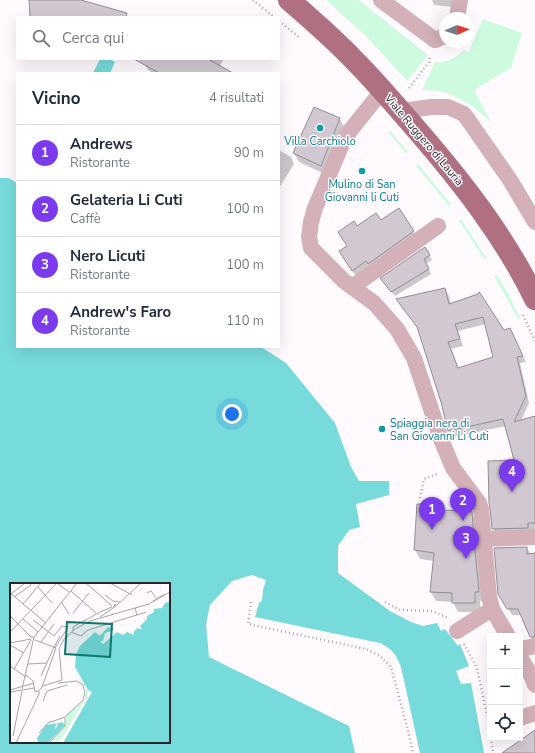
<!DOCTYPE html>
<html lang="it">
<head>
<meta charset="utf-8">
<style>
	body { margin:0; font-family:"Nunito Sans",sans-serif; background:#f6f6f7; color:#1f2937 }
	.controls { position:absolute; right:12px; bottom:12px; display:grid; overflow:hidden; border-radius:0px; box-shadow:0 4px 16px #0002 }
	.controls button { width:36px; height:36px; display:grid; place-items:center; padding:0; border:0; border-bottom:1px solid #e0e1e3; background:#fff; color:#1f2937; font:20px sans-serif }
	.compass { position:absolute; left:439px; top:12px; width:36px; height:36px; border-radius:50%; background:#fff; box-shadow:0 4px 16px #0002; rotate:87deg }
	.you { position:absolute; left:232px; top:414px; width:14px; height:14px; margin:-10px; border:3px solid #fff; border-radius:50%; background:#1a73e8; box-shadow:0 0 0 6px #1a73e833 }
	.badge { display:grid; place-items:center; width:26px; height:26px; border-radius:50%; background:#7c3aed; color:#fff; font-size:13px; font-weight:700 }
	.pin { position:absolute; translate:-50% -33px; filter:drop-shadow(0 1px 2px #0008) }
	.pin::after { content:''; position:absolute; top:21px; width:14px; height:12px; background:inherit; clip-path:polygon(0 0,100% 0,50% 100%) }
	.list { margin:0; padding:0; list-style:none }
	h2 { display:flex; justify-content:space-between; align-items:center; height:52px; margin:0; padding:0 16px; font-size:17px }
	h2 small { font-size:13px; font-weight:400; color:#747a83 }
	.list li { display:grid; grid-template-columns:26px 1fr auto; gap:12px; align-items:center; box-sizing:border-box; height:56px; padding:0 16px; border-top:1px solid #e0e1e3 }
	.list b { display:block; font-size:15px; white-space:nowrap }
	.list p { margin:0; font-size:13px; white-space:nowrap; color:#747a83 }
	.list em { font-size:13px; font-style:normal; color:#747a83 }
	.icon { flex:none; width:22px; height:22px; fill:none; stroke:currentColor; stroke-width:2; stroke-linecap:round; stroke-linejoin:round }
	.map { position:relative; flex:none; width:535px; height:753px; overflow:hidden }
	.search { position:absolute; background:#fff; box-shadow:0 4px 16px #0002; left:16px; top:16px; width:264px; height:44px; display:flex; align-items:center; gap:10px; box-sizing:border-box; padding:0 14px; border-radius:0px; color:#747a83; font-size:15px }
	.panel { position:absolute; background:#fff; box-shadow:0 4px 16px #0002; left:16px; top:72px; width:264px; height:276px; border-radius:0px }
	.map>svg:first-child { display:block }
	.green { fill:#cefadf }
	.water { fill:#77dbdb; fill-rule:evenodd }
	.shadow { fill:#0003; fill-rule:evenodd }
	.building { fill:#d2c8d2; stroke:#958c96; fill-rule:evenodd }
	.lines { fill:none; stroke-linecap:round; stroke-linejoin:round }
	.path { stroke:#a9a5a9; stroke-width:2.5; stroke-dasharray:1 3; stroke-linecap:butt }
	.street { stroke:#d4b1b9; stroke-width:16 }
	.primary { stroke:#af7182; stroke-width:22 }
	.culture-dot { fill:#0f9aa8; stroke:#fefafe; stroke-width:1.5 }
	.labels { text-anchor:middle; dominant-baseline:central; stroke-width:3; stroke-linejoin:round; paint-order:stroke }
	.street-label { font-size:11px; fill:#282428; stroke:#fefafe }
	.culture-label { font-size:11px; fill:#0d838f; stroke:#fefafe }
	.inset-road { fill:none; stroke:#a8a4a8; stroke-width:1 }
	.view { fill:#0f766e; fill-opacity:0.15; stroke:#0f766e; stroke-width:2 }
	.inset-edge { fill:none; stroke:#282428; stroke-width:2 }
</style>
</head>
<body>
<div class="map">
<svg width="535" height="753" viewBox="0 0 535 753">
	<rect width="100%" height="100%" fill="#fefafe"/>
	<g class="green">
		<polygon points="326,0 359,0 428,55 407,81 368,38"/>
		<path d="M483,19L522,33L511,68L474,90L491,122C470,103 451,89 422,90L435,62C447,63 456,58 464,50L469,52Z"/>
		<polygon points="390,131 408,152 406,153 388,132"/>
		<polygon points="418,164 451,204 449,206 416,166"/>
		<polygon points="461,219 487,259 485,260 459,221"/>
		<polygon points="497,275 509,295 520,318 518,319 506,297 494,276"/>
	</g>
	<g class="water">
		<polygon points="100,59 108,59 115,62 110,73 93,73"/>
		<path d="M0,178H9L17,183V347H261L286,363L335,423L351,467L359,481H389V495L356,504L360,527L349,530L338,546V573L390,611L411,622L423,626L437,623L441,631L445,629L458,646L460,644L469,666L456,671L461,684L471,683L484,753H420L401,667C396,654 392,649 380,643L255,617L259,603L262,601L263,590L266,580L252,575L232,581L210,605L206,624L209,657L349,726L355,753H0ZM11,584H169V742H11Z"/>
	</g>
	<g class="shadow">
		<polygon points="432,0 454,0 453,7 434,5"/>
		<polygon points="147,59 224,59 219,67 230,73 153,73 148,70 144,64"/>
		<polygon points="339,118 345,128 327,175 299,162 294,153"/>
		<polygon points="279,150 291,157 294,164 279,188"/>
		<polygon points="398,209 417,237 356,276 343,258 348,246 357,228 381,221"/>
		<polygon points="425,248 432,260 425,264 431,274 395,296 384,283"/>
		<path d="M445,289L449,296L451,304L478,295L504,331L513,336L526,362L520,363L529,403L521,421L535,417V530L497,536L493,529L515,461L506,426L453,437L449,430L442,402L419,329L401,306L397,300ZM486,324L494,357L459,369L451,349L463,346L458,331Z"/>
		<polygon points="438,505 442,511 471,512 476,521 484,601 480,601 480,612 458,612 453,602 436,601 431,592 434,561 420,559 415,550"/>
		<polygon points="527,548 530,553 535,553 535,643 531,637 522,615 512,615 499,593"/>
	</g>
	<g class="building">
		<polygon points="29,0 81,0 127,13 126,17 30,17"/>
		<polygon points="134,59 208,59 233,73 159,73"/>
		<polygon points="314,107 340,118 321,166 293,153"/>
		<polygon points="399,208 414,231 368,264 366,261 352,271 339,251 347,246 338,232 354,221 357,226 376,213 381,220"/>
		<polygon points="425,247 430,255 424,259 429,269 391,292 380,278"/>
		<path d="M445,288L449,304L478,294L479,292L480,293L504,330L510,328L523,356L517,357L526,396L514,422L535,416V523H528V528L492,529L490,508L489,503L488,461L514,460L503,419L448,431L441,402L417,327L396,299ZM483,317L493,357L458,368L448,342L460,339L455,324Z"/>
		<polygon points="417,504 439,504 439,510 472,511 474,540 479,592 475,592 475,603 452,603 452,593 430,592 434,553 414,550"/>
		<polygon points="527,547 527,554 535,553 535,637 530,637 518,609 507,609 498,594 494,548"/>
		<polygon points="535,730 535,753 502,753"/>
	</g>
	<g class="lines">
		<g class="path">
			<polyline points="253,0 274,17"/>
			<polyline points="279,21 300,38"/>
			<polyline points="409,88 429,62 430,55"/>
			<polyline points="523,315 535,341"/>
			<polyline points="420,498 424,479 437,474"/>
			<polyline points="251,602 248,624 366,649 380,656 391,667 408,730 413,753"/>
			<polyline points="385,602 400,610 432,611 448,618"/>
			<polyline points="464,644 477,668 490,729"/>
			<polyline points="491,738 493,753"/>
		</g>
		<g class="street">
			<polyline points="381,0 435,40 445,36"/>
			<polyline points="457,18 460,0"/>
			<polyline points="382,91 345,137 315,208 311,222 309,237 311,248 344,281 374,303 397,329 414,358 442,442 453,468 479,503 481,509 489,596 492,609 508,636"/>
			<polyline points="400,111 432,107 448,107 464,114 510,180 535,222"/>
			<polyline points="352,287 438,226"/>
			<polyline points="483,539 535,537"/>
			<polyline points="457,631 492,609"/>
			<polyline points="520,649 535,646"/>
			<polyline points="520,657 532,677 535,685"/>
			<polyline points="520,718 535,713"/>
		</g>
		<path class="primary" d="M289,0C311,19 333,38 354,60C376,82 396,106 417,130C462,182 505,237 535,299"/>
	</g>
	<g class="culture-dot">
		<circle cx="320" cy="128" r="4"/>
		<circle cx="362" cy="171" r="4"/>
		<circle cx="382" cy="429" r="4"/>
	</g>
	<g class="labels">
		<g class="street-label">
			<text transform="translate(424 140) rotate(50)">Viale Ruggero di Lauria</text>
		</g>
		<g class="culture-label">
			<text x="320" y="141">Villa Carchiolo</text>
			<text x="362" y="184">Mulino di San<tspan x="362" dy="13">Giovanni li Cuti</tspan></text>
			<text x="390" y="423" text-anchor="start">Spiaggia nera di<tspan x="390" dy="13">San Giovanni Li Cuti</tspan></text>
		</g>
	</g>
	<g transform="translate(10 583)">
		<rect width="160" height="160" fill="#fefafe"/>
		<path d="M68,96L71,97L78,108L77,114L51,156L45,160L44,156L56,143V133L75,116L76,106Z" fill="#cefadf"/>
		<path d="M159,19L160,160H53L82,109L78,107L65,84L66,71L70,63L85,49L90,53L97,45L102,44L104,47L95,50L93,58H90L93,61L107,49L113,52L117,49L124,52V48L128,45L132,47L130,43L137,36V33L144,29V26L152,25L155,20ZM52,139L55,142L39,159L28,160L27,155L36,142L47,140L45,144L46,146L48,140Z" fill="#77dbdb"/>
		<path class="inset-road" d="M47,0L59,9M76,0L102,23M100,0L122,12M28,4L42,20M61,8L86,30M0,10L36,40M137,10L141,8L146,15M1,11L15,0M95,12L103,18L110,19M4,14L21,2L20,0M143,18L155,11M52,20L59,31M13,21L31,0M106,23L131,0M125,25L127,32L136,29M90,29L102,24M63,30L79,10M0,33L21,54H24M90,34L106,23L105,21L103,25M13,36L28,49M23,37L44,53M63,48V44L90,29M0,49L47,0M61,49L71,53L78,47L127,32M44,53L52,43L58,44L45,65M25,57L46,65L32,104M31,59L44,41M0,60L21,56M0,62L14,70M44,64L50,53M18,81L37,80M0,83L16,94M4,86L21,57M16,92L23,98L25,109M31,93L44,64M12,106L24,54L67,0M0,107L24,100M25,108L28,109L33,103L52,97L49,66L54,56L65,46L80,38L139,21L160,9M0,109L24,105M33,118L37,108L57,102M44,138L55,134L73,117L75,110L73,102L67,98L48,100M29,150L39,139L44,138M3,153L12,108M40,159L55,143V135M6,160L30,109"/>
		<path class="view" d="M57,39L102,41L100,74L55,71Z"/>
		<rect width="160" height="160" class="inset-edge"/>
	</g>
</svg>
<div class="controls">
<button>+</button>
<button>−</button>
<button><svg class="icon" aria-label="locate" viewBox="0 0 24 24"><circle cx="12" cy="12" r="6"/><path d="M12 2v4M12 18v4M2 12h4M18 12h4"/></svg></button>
</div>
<svg class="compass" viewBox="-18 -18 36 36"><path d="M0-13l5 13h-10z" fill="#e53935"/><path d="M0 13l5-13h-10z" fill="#747a83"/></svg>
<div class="you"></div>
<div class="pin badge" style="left:432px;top:530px">1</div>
<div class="pin badge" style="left:463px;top:521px">2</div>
<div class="pin badge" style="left:466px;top:559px">3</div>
<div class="pin badge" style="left:512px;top:492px">4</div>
<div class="search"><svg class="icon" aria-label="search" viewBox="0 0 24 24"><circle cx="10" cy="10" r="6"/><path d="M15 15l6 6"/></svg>Cerca qui</div>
<section class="panel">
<h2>Vicino<small>4 risultati</small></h2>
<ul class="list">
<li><span class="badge">1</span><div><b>Andrews</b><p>Ristorante</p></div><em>90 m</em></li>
<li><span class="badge">2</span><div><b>Gelateria Li Cuti</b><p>Caffè</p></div><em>100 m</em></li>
<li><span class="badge">3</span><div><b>Nero Licuti</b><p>Ristorante</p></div><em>100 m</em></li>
<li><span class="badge">4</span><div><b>Andrew's Faro</b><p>Ristorante</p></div><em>110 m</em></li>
</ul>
</section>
</div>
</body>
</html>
